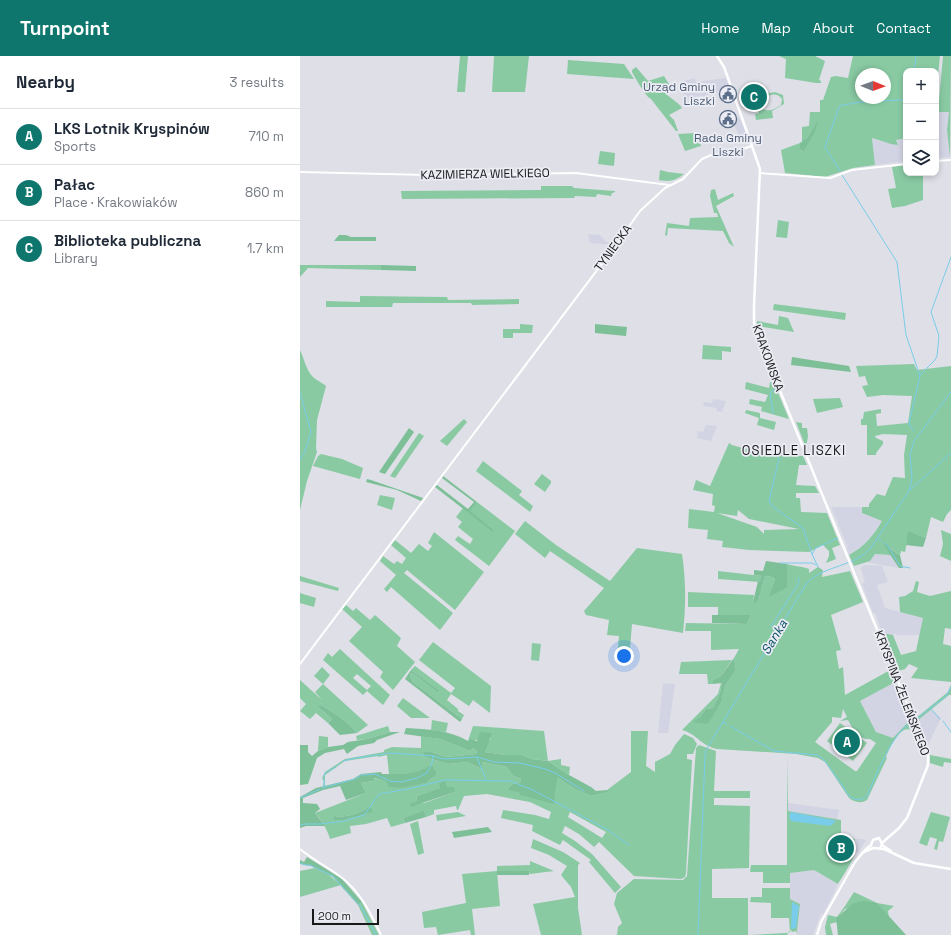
<!DOCTYPE html>
<html lang="en">
<head>
<meta charset="utf-8">
<style>
	body { margin:0; font-family:"Space Grotesk",sans-serif; background:#f6f6f7; color:#1f2937 }
	.controls { position:absolute; right:12px; top:12px; display:grid; overflow:hidden; border-radius:8px; box-shadow:0 2px 6px #0003 }
	.controls button { width:36px; height:36px; display:grid; place-items:center; padding:0; border:0; border-bottom:1px solid #e0e1e3; background:#fff; color:#1f2937; font:20px sans-serif }
	.compass { position:absolute; left:555px; top:12px; width:36px; height:36px; border-radius:50%; background:#fff; box-shadow:0 2px 6px #0003; rotate:91deg }
	.scale { position:absolute; left:12px; bottom:10px; width:67px; box-sizing:border-box; padding-left:4px; border:2px solid #18191b; border-top:0; font-size:11px; line-height:14px; white-space:nowrap; color:#18191b; -webkit-text-stroke:3px #ececf4; paint-order:stroke }
	.you { position:absolute; left:324px; top:600px; width:14px; height:14px; margin:-10px; border:3px solid #fff; border-radius:50%; background:#1a73e8; box-shadow:0 0 0 6px #1a73e833 }
	.badge { display:grid; place-items:center; width:26px; height:26px; border-radius:50%; background:#0f766e; color:#fff; font-size:13px; font-weight:700 }
	.pin { position:absolute; translate:-50% -50%; border:2px solid #fff; box-shadow:0 1px 4px #0006 }
	.list { margin:0; padding:0; list-style:none }
	h2 { display:flex; justify-content:space-between; align-items:center; height:52px; margin:0; padding:0 16px; font-size:17px }
	h2 small { font-size:13px; font-weight:400; color:#747a83 }
	.list li { display:grid; grid-template-columns:26px 1fr auto; gap:12px; align-items:center; box-sizing:border-box; height:56px; padding:0 16px; border-top:1px solid #e0e1e3 }
	.list b { display:block; font-size:15px; white-space:nowrap }
	.list p { margin:0; font-size:13px; white-space:nowrap; color:#747a83 }
	.list em { font-size:13px; font-style:normal; color:#747a83 }
	.icon { flex:none; width:22px; height:22px; fill:none; stroke:currentColor; stroke-width:2; stroke-linecap:round; stroke-linejoin:round }
	.map { position:relative; flex:none; width:651px; height:879px; overflow:hidden }
	header { display:flex; align-items:center; gap:24px; box-sizing:border-box; height:56px; padding:0 20px; background:#0f766e; color:#fff }
	header strong { font-size:19px }
	nav { display:flex; gap:22px; margin-inline-start:auto; font-size:14px }
	main { display:flex }
	aside { flex:1; background:#fff }
	.map>svg:first-child { display:block }
	.built { fill:#d3d4e3 }
	.green { fill:#89caa3; fill-rule:evenodd }
	.forest { fill:#7dc098 }
	.water { fill:#7acdea }
	.lines { fill:none; stroke-linecap:round; stroke-linejoin:round }
	.stream { stroke:#7acdea; stroke-width:1 }
	.tertiary { stroke:#fff; stroke-width:2 }
	.secondary { stroke:#fff; stroke-width:2.5 }
	.labels { text-anchor:middle; dominant-baseline:central; stroke-width:3.5; stroke-linejoin:round; paint-order:stroke }
	.service-label { font-size:12px; fill:#4e5e75; stroke:#ececf4; text-anchor:end }
	.street-label { font-size:12px; fill:#18191b; stroke:#ececf4 }
	.neighbourhood-label { font-size:13px; letter-spacing:1px; fill:#18191b; stroke:#ececf4 }
	.water-label { font-size:13px; font-style:italic; fill:#0a5267; stroke:#ececf4 }
</style>
</head>
<body>
<header>
<strong>Turnpoint</strong>
<nav><a>Home</a><a>Map</a><a>About</a><a>Contact</a></nav>
</header>
<main>
<aside>
<h2>Nearby<small>3 results</small></h2>
<ul class="list">
<li><span class="badge">A</span><div><b>LKS Lotnik Kryspinów</b><p>Sports</p></div><em>710 m</em></li>
<li><span class="badge">B</span><div><b>Pałac</b><p>Place · Krakowiaków</p></div><em>860 m</em></li>
<li><span class="badge">C</span><div><b>Biblioteka publiczna</b><p>Library</p></div><em>1.7 km</em></li>
</ul>
</aside>
<div class="map">
<svg width="651" height="879" viewBox="0 0 651 879">
	<rect width="100%" height="100%" fill="#dedfe7"/>
	<g class="built">
		<polygon points="395,22 396,26 426,22 430,35 422,38 421,35 416,36 415,34 410,36 411,38 407,40 400,40 385,43 382,32 385,30 384,25"/>
		<polygon points="638,56 649,56 647,74 650,101 636,102 636,72"/>
		<polygon points="439,61 447,79 440,81 432,64"/>
		<polygon points="572,82 579,85 598,88 596,84 606,82 606,105 575,109"/>
		<polygon points="288,178 300,179 306,186 315,186 313,189 290,187"/>
		<polygon points="413,343 426,345 422,356 416,355 417,352 403,350 404,346 412,347"/>
		<polygon points="406,369 417,370 411,385 397,382 398,375 403,376"/>
		<polygon points="531,451 562,451 562,457 582,465 567,486 560,492 549,499 547,493 548,492"/>
		<polygon points="575,498 591,499 599,512 566,506 570,505"/>
		<polygon points="565,509 582,510 588,526 577,529 585,552 623,562 620,579 596,579 595,577 594,579 582,577 577,562 575,557 573,557 562,528 565,526 561,513 561,511"/>
		<polygon points="597,625 611,663 593,682 576,676 560,645"/>
		<polygon points="363,627 375,628 368,677 358,677"/>
		<polygon points="631,653 641,662 628,689 627,689 617,665"/>
		<polygon points="488,747 539,754 537,764 488,755"/>
		<polygon points="555,783 563,783 566,784 558,797 552,795 552,789"/>
		<polygon points="514,814 538,828 523,859 521,858 513,879 498,879 497,875 500,848 490,843 490,817"/>
	</g>
	<g class="green">
		<polygon points="160,0 168,0 165,36 157,36"/>
		<polygon points="194,0 229,0 225,36 192,36"/>
		<polygon points="479,0 515,0 525,5 519,24 521,25 521,27 516,27 485,22 486,3"/>
		<path d="M553,0H640L636,39V15H606V82L596,84L598,89L591,88L572,82L575,109L553,112L525,121L485,117L481,94L500,87V92L502,96L517,66L507,82L502,87V71L509,70L510,56H520V44H523L531,21L536,20L548,22ZM561,18H585V42H561Z"/>
		<polygon points="643,0 651,0 650,101 647,74 649,56 638,56"/>
		<polygon points="268,4 324,8 334,23 267,18"/>
		<path d="M336,11L348,25L364,20L372,33L364,35C368,42 378,45 382,52L369,59L374,64L378,75H376L351,43C347,42 335,22 332,16V14Z"/>
		<path d="M475,36L483,39L484,48L472,55L473,62L456,64L455,58L459,57L457,52L461,51C467,57 474,54 481,49L482,43C478,37 473,38 467,40L465,38Z"/>
		<polygon points="395,77 397,84 399,84 401,90 385,95 378,78"/>
		<polygon points="300,95 315,97 314,110 298,108"/>
		<polygon points="606,109 606,117 623,117 623,144 605,150 592,152 588,133 596,132 592,111"/>
		<path d="M360,114L368,116L384,118C375,125 370,126 359,124Z"/>
		<polygon points="241,130 272,130 274,132 315,135 315,136 312,137 311,140 297,138 296,141 275,140 274,142 102,143 101,135 241,134"/>
		<polygon points="415,133 418,144 433,137 434,140 416,150 434,191 429,187 423,175 368,172 367,180 365,179 367,167 389,170 390,162 418,161 417,157 414,157 410,140 411,134"/>
		<polygon points="478,164 489,166 487,182 476,181"/>
		<polygon points="0,209 81,209 81,214 8,212 0,221"/>
		<polygon points="60,240 147,241 148,244 219,243 219,248 172,249 171,247 93,247 92,251 26,251 26,245 60,246"/>
		<polygon points="474,248 546,257 545,264 473,254"/>
		<polygon points="479,260 488,262 494,276 457,270 457,265 478,269"/>
		<polygon points="220,268 233,269 232,277 213,277 213,282 203,282 203,273 220,273"/>
		<polygon points="403,289 431,291 431,296 422,295 422,304 402,303"/>
		<path d="M0,294C4,302 6,314 13,321C15,323 21,326 26,330L17,364L16,392L17,396L7,425L0,454Z"/>
		<path d="M614,308L617,314L651,310V454L647,458L643,466L631,461L626,482L609,476L605,496L601,495L600,499C592,495 593,491 583,488L591,499L575,498L570,505L554,510L549,499C564,491 573,480 582,465L562,457V451H569V448L577,438L585,440L593,421L605,422L604,399L607,379L583,378L575,380L576,382L583,385V388L576,397V399H567V369H561V363H563L564,356L581,353V357L576,358L577,370L608,367L612,340L583,339L567,341L562,330L568,329L565,320L559,321L556,310Z"/>
		<polygon points="446,326 469,332 470,326 474,327 489,363 461,355 462,351 449,348 450,343 465,346 468,339 445,333"/>
		<polygon points="540,342 543,351 517,357 513,343"/>
		<polygon points="446,354 460,357 460,362 476,366 474,374 457,369 459,362 445,357"/>
		<polygon points="164,363 167,366 147,390 140,385"/>
		<polygon points="496,366 502,367 502,372 507,372 508,380 506,392"/>
		<polygon points="119,377 124,380 95,422 90,420"/>
		<path d="M429,387L432,389C455,396 479,399 503,400L507,409H499L496,429L515,430L519,437H496V442H500L501,456L527,457L540,489L532,492L536,503L526,507L529,500V495L523,489L509,496L449,494L422,491L423,485L407,483L408,474L388,472L389,453L414,456L415,450L412,449L413,438L393,434L396,424L410,430ZM438,454L449,463L499,473L464,474V478L457,471L417,457L437,460Z"/>
		<polygon points="21,398 42,403 63,412 60,423 13,410 18,400"/>
		<polygon points="183,405 222,435 219,439 233,450 230,456 176,415"/>
		<polygon points="242,418 251,425 251,427 245,436 234,428"/>
		<polygon points="80,439 95,442 92,454 77,449"/>
		<polygon points="177,446 215,475 189,510 155,484 158,480 170,488 173,483 158,471 162,466 156,461 163,452 193,475 194,474 169,455"/>
		<path d="M225,465L256,489L310,525L337,492L382,498C386,525 386,550 383,577L332,568L329,605L317,603L319,580L307,579L309,564L286,559L284,555L304,532L250,495L245,502L215,478Z"/>
		<polygon points="641,474 651,478 651,505 640,500 643,488"/>
		<polygon points="134,476 184,516 155,554 107,514 104,517 153,557 140,574 91,531 87,536 84,533 96,519 80,505 83,500 94,508 97,505 102,508 106,502 91,489 95,484 111,497 119,488 128,495 132,490 128,487"/>
		<path d="M487,508C493,510 505,511 509,513V517L518,511L523,514L522,521L550,515L563,546L531,559L541,594L536,595L539,613L543,611L545,639L592,613L597,625L560,645L576,676L593,682L611,663L617,676C613,675 608,672 604,674C596,678 589,693 586,701L587,702L567,744C561,748 554,746 549,742L525,706L518,702L496,698L417,693C400,689 397,678 382,674L418,638L421,627H422L420,637L413,652L406,653L400,661L408,668L425,630L436,614L434,602L439,593L411,594V575H385L386,567L447,568L451,559H418V551H388V536L454,539L453,546L459,542L465,520L472,521L475,523L470,540L487,532ZM543,653L547,661L540,665L548,664C553,673 558,684 570,683L576,687L557,715H555L515,686L532,666V661L541,662Z"/>
		<polygon points="418,515 462,520 462,523 460,526 418,523"/>
		<polygon points="0,520 39,532 38,535 0,525"/>
		<polygon points="616,525 619,526 617,536 630,540 651,535 651,573 645,572 643,588 651,590 651,626 611,622 618,612 609,608 605,613 598,615 582,577 593,579 601,599 616,595 623,562 600,556 599,541 605,540 613,535"/>
		<polygon points="0,537 16,542 14,551 0,547"/>
		<polygon points="46,549 53,555 56,552 70,564 75,559 101,582 97,590 115,606 93,634 80,621 83,616 49,585 62,571 42,553"/>
		<polygon points="133,586 191,630 190,657 173,644 169,650 151,638 147,644 158,653 158,655 164,659 162,663 113,626 110,619 112,617 138,637 139,636 111,614 115,610 151,637 155,632 119,604"/>
		<polygon points="232,587 241,588 239,605 231,604"/>
		<path d="M40,593L90,639L83,649L67,635L63,639L23,604L28,597L32,601ZM57,618L71,630L67,634L53,622Z"/>
		<polygon points="432,604 421,620 413,624 413,628 408,628 407,618 379,618 381,606"/>
		<path d="M22,611L30,619L23,628L68,669L57,677C46,664 35,657 21,649L19,652L32,663L28,667L16,657L10,663L0,655L6,648L0,642V624L22,644L15,636L23,628L14,620Z"/>
		<polygon points="651,628 651,639 649,639 617,665 616,662 648,636"/>
		<polygon points="103,642 130,662 111,662 97,650"/>
		<polygon points="132,664 148,667 146,676 131,674"/>
		<polygon points="540,667 567,687 553,705 527,685"/>
		<polygon points="88,670 90,676 67,683 57,684 56,680"/>
		<polygon points="173,670 244,675 248,705 261,703 261,709 270,711 269,719 248,705 232,703 222,699 206,699 185,696 187,687 191,682 168,685"/>
		<path d="M331,675H348L346,710L355,716V706L370,698L375,689L384,678L393,682L397,688L393,698H387V703L392,704L386,817L385,821L381,823L334,820L299,786L294,791L279,778L265,770L262,777L275,785L292,798L321,831L315,837L289,806L291,804L263,784L260,789L232,775L233,769L201,762L203,754L235,759L249,763L251,756L230,746L187,738L164,740L158,754H157L156,750L134,754V758L126,761L124,756L103,762L105,767L91,771L87,762L66,768L50,770L51,777L30,783C27,773 22,765 15,757L66,737L61,727L73,725V722C84,725 117,731 127,726C130,724 134,720 137,718L129,711C118,718 102,718 89,718L87,699L78,701V700L45,705L25,719V730H23L24,726L22,722L25,716L45,703L84,696V694L92,691L121,692V680L140,683L170,695L173,692L177,695L176,698L146,701L132,696L125,701L148,708L167,706L182,713V706L207,711L213,720L221,723L220,727L212,728L207,734L255,739L254,732L258,722L275,733L291,740L307,736V734L331,716ZM139,727L155,736L124,747H111H116L117,740L141,732ZM70,750L72,756L45,764H34V760C47,762 60,757 70,750ZM270,756L306,776L302,782L268,761Z"/>
		<polygon points="19,680 28,681 28,691 18,695"/>
		<polygon points="399,689 416,695 414,735 450,735 450,742 414,742 414,749 450,750 449,812 412,813 412,842 448,842 448,879 317,879 318,871 322,867 314,848 317,837 334,823 383,824 387,820 396,692"/>
		<polygon points="630,699 651,703 651,707 644,706 643,711 630,707"/>
		<path d="M487,701L488,755L541,764V780L555,783L552,789V795L555,796C555,802 542,821 538,828L514,814L490,817V827H463V816H450L451,809H487Z"/>
		<polygon points="158,756 166,760 137,765 136,759"/>
		<polygon points="631,756 650,761 643,786 639,785 637,794 634,793 637,783 630,781 627,790 619,787"/>
		<polygon points="118,765 124,797 118,799 110,768"/>
		<polygon points="233,783 263,796 280,807 278,809 278,852 282,879 241,879 233,848 275,841 271,831 261,819 267,810 249,799 231,792"/>
		<polygon points="230,805 254,815 230,818 230,815 197,815 200,850 172,853 175,879 171,879 170,874 138,879 136,871 124,872 122,856 166,847 162,818 197,815 197,810 230,809"/>
		<polygon points="15,812 29,819 41,829 0,841 0,815"/>
		<polygon points="462,832 490,832 490,843 500,848 497,875 498,879 496,875 492,876 491,874 487,877 488,879 450,879 486,877 490,876 489,862 471,862 471,847 450,846 451,841 462,841"/>
		<polygon points="554,836 577,847 594,850 588,855 589,862 577,847 545,853 537,862 537,866 530,868 533,879 526,879 525,871 528,859 537,861 545,850"/>
		<polygon points="62,846 79,879 72,879 58,849"/>
	</g>
	<g class="forest">
		<polygon points="518,64 515,76 503,96 500,93 500,87 507,82"/>
		<polygon points="39,179 46,179 51,181 76,181 76,185 34,185"/>
		<polygon points="81,209 116,210 116,215 81,214"/>
		<polygon points="295,268 327,271 326,280 295,277"/>
		<polygon points="492,301 549,310 551,316 491,309"/>
		<polygon points="109,372 114,376 85,418 79,416"/>
		<polygon points="143,420 177,446 170,455 194,474 193,476 135,431 137,429 168,453 174,446 142,422"/>
		<polygon points="67,423 71,424 123,442 121,445 97,434 66,426"/>
		<polygon points="608,475 626,482 623,491 606,489"/>
		<path d="M584,486C590,490 593,496 600,499L603,512H599L583,488Z"/>
		<polygon points="466,505 487,508 487,532 469,541 475,523 472,521 465,520 459,542 456,547 453,546 458,525 460,526 462,520 454,519 454,514 463,515"/>
		<polygon points="412,559 451,559 447,568 412,567"/>
		<polygon points="434,602 436,614 425,630 421,642 422,644 408,668 393,666 400,661 406,653 413,652 420,637 422,627 413,628 413,624 421,620"/>
		<polygon points="111,614 139,635 138,637 112,617 110,619 113,626 162,663 160,666 105,623"/>
		<path d="M21,649C35,657 46,664 57,677L40,679L28,667L32,663L18,651Z"/>
		<path d="M106,672C128,673 149,674 168,685L170,683L177,685L180,676L192,677L185,696L206,699H222L232,703L248,705L269,719L291,731L296,735L307,734L308,736L291,740L275,733L258,722C255,731 255,739 254,748L220,739L219,736L207,734L212,728L220,727L221,723L213,720L207,711L182,706V713L167,706L148,708L125,701L123,696H132L146,701L176,698L177,695L173,692L170,695L140,683L104,678Z"/>
		<polygon points="90,676 100,676 77,684 74,687 58,690 47,698 44,693 25,697 17,702 8,728 0,729 0,689 8,689 8,696 12,700 18,695 28,691 43,689 48,686 67,683"/>
		<path d="M129,710H132L137,718L126,727L101,732L89,731L86,725L74,722L73,725L61,727L66,737L46,744L40,730L23,734L3,742V747L17,748L20,753L15,757L25,770H6L0,772V741L16,732L53,723L61,718L81,716L82,718C97,718 116,719 129,710Z"/>
		<polygon points="145,725 147,731 154,731 155,736 110,751 111,747 116,746 117,740 140,732 139,727"/>
		<path d="M70,750L73,756L45,764H34V760C47,762 60,757 70,750Z"/>
		<polygon points="124,755 126,761 105,767 103,762"/>
		<polygon points="188,771 192,776 154,782 152,776"/>
		<polygon points="7,801 42,823 62,846 58,849 33,821 11,810 0,808 0,804 4,806"/>
		<polygon points="197,815 230,815 229,819 197,819"/>
		<polygon points="563,845 577,847 606,879 538,879 536,862 554,847"/>
	</g>
	<g class="water">
		<polygon points="491,756 533,764 536,765 530,770 491,765 489,760"/>
		<polygon points="492,846 499,850 496,872 491,873"/>
	</g>
	<g class="lines">
		<g class="stream">
			<polyline points="614,15 616,0"/>
			<polyline points="540,115 525,91 539,51 542,49 569,45 606,44"/>
			<polyline points="542,119 597,206 606,279 620,320 609,367 610,370 614,375"/>
			<polyline points="620,319 635,304 637,300 639,280 631,256 651,201"/>
			<polyline points="0,336 1,338"/>
			<polyline points="473,357 470,337 475,333"/>
			<polyline points="479,402 469,445 473,451 503,472 512,498"/>
			<polyline points="0,404 5,395 11,376 1,340"/>
			<polyline points="610,434 651,397"/>
			<polyline points="578,483 581,485"/>
			<polyline points="584,487 587,489 600,510 610,512"/>
			<polyline points="480,507 512,507 516,509"/>
			<polyline points="518,511 512,498 516,492 538,482"/>
			<polyline points="471,571 498,528 499,522"/>
			<polyline points="630,652 640,663"/>
			<polyline points="616,663 646,640 651,631"/>
			<polyline points="643,665 651,676"/>
			<polyline points="423,666 427,668"/>
			<path d="M430,670L474,695L517,699L522,702L528,709L550,741L558,744L562,743L567,740C576,720 592,676 612,666"/>
			<polyline points="177,702 186,723"/>
			<polyline points="43,705 56,702 91,697 133,700 144,703 177,701 194,706 220,707 245,713 255,717 284,735"/>
			<polyline points="38,709 40,707"/>
			<polyline points="24,720 25,717 36,711"/>
			<polyline points="24,731 24,722"/>
			<polyline points="22,732 55,723 61,719 75,718 90,725 102,726 117,722 127,717 132,707 133,700"/>
			<polyline points="0,742 20,733"/>
			<polyline points="0,769 4,768 20,768 44,765 64,759 79,738 108,733 145,724 210,725 233,734 308,774 329,789"/>
			<polyline points="0,807 5,809 10,809 33,820 61,851 76,879"/>
			<path d="M398,879L405,700L406,694L506,528C524,508 556,512 572,490L609,435L612,422L610,399L614,385L651,336"/>
		</g>
		<g class="tertiary">
			<polyline points="636,105 651,104"/>
			<polyline points="0,116 127,119 276,117 369,129"/>
			<polyline points="460,117 530,122 552,114 606,108"/>
			<polyline points="0,608 313,193 340,155 365,132 383,123 402,103 411,99 433,96 452,90"/>
			<path d="M0,793C13,804 28,811 41,821C60,835 71,858 81,879"/>
		</g>
		<g class="secondary">
			<polyline points="417,0 424,11 428,22 460,113 454,250 454,267 457,278 628,699 628,709 607,762 599,772 582,787"/>
			<polyline points="571,789 573,784 579,782 582,788 580,793"/>
			<polyline points="582,789 591,795"/>
			<polyline points="573,792 584,793 614,807 651,813"/>
			<polyline points="564,796 573,792"/>
			<polyline points="517,879 521,866 555,806 565,794 571,789"/>
		</g>
	</g>
	<defs>
		<g id="civic-ring" transform="scale(0.9)"><circle r="9.5" fill="#ececf4" stroke="#5c6f8a" stroke-width="1.5"/><path d="M-.6-6.5H3V-4.5H.6V-3L4-1V1h2V6H-6V1h2V-1L-.6-3ZM-1.2 2.5V6h2.4V2.5Z" fill="#5c6f8a"/></g>
	</defs>
	<g fill-rule="evenodd">
		<use href="#civic-ring" x="428" y="38"/>
		<use href="#civic-ring" x="428" y="63"/>
	</g>
	<g class="labels">
		<g class="service-label">
			<text x="415" y="31">Urząd Gminy<tspan x="415" dy="14">Liszki</tspan></text>
			<text x="428" y="82" text-anchor="middle">Rada Gminy<tspan x="428" dy="14">Liszki</tspan></text>
		</g>
		<g class="street-label">
			<text transform="translate(185 118) rotate(-1)">KAZIMIERZA WIELKIEGO</text>
			<text transform="translate(313 192) rotate(-54)">TYNIECKA</text>
			<text transform="translate(468 302) rotate(70)">KRAKOWSKA</text>
			<text transform="translate(602 637) rotate(69)">KRYSPINA ŻELEŃSKIEGO</text>
		</g>
		<g class="neighbourhood-label">
			<text x="494" y="394">OSIEDLE LISZKI</text>
		</g>
		<g class="water-label">
			<text transform="translate(474 581) rotate(-59)">Sanka</text>
		</g>
	</g>
</svg>
<div class="controls">
<button>+</button>
<button>−</button>
<button><svg class="icon" aria-label="layers" viewBox="0 0 24 24"><path d="M12 4l9 5-9 5-9-5zM3 14l9 5 9-5"/></svg></button>
</div>
<svg class="compass" viewBox="-18 -18 36 36"><path d="M0-13l5 13h-10z" fill="#e53935"/><path d="M0 13l5-13h-10z" fill="#747a83"/></svg>
<div class="scale">200 m</div>
<div class="you"></div>
<div class="pin badge" style="left:547px;top:686px">A</div>
<div class="pin badge" style="left:541px;top:792px">B</div>
<div class="pin badge" style="left:454px;top:41px">C</div>
</div>
</main>
</body>
</html>
